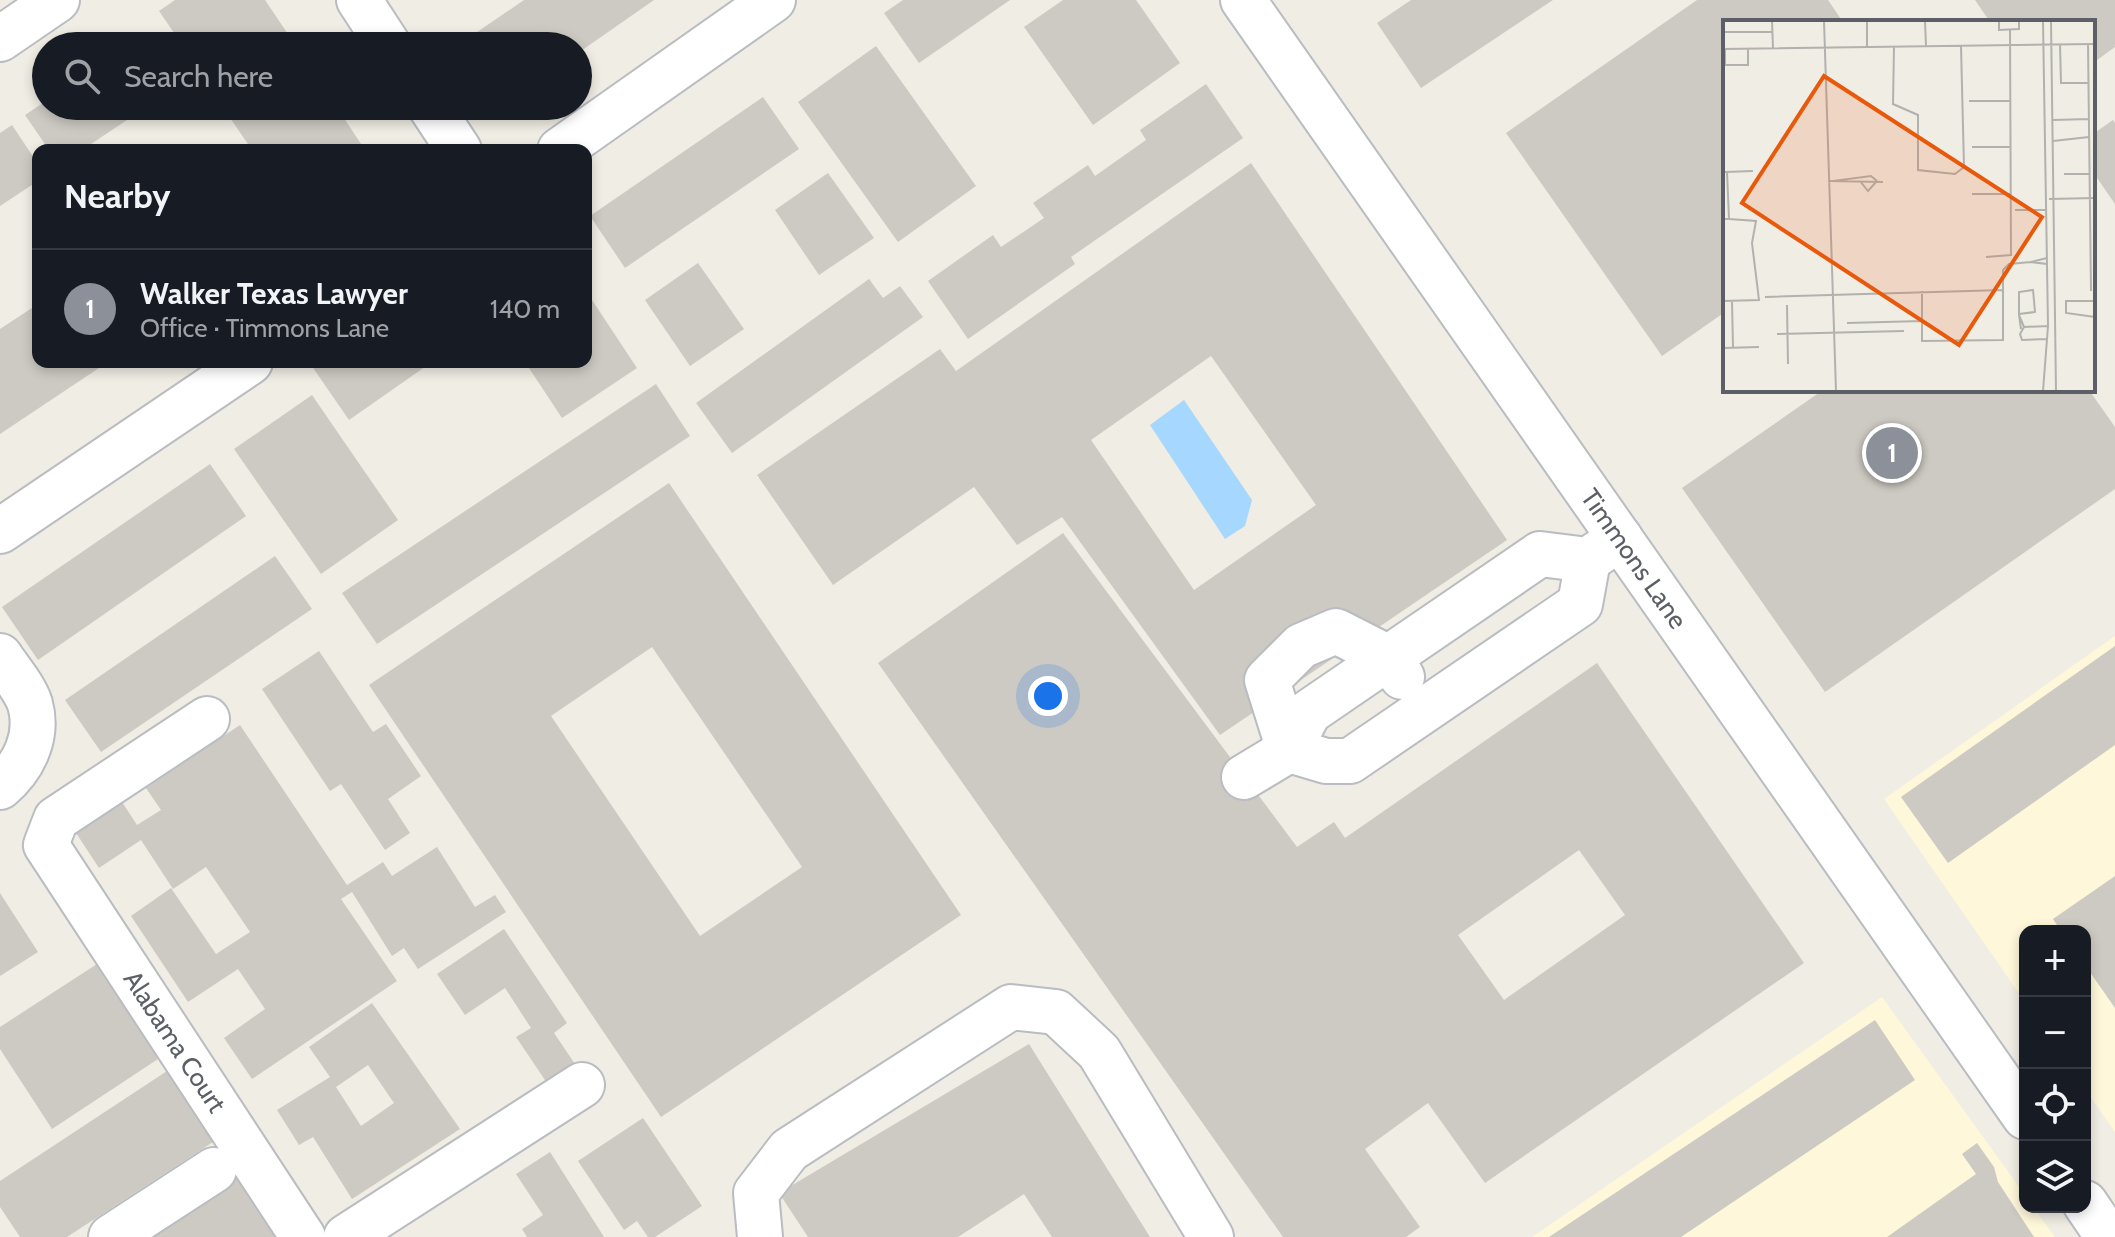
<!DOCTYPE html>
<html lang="en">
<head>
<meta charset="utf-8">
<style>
	body { margin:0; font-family:Cabin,sans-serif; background:#242831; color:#f1f3f6 }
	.controls { position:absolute; right:24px; bottom:24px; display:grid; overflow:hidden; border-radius:16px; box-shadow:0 4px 12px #0003 }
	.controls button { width:72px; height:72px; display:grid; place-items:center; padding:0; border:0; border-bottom:2px solid #363941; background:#171b24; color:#f1f3f6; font:40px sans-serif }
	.you { position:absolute; left:1048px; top:696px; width:28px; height:28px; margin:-20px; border:6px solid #fff; border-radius:50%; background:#1a73e8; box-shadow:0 0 0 12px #1a73e833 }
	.badge { display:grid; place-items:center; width:52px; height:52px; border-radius:50%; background:#8c9099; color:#fff; font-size:26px; font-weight:700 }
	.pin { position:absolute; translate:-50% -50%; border:4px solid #fff; box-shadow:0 2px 8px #0006 }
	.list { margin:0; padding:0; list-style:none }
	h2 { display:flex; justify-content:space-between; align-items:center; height:104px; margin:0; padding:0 32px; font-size:34px }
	h2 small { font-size:26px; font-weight:400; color:#9ea1a6 }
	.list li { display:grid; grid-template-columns:52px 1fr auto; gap:24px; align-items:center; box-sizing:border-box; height:120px; padding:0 32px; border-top:2px solid #363941 }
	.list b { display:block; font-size:30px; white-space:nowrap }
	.list p { margin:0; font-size:26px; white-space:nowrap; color:#9ea1a6 }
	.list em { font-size:26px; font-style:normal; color:#9ea1a6 }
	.icon { flex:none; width:44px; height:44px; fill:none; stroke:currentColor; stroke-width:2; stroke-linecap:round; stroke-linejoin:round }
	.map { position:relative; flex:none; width:2115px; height:1237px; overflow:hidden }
	.search { position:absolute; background:#171b24; box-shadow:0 4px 12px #0003; left:32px; top:32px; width:560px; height:88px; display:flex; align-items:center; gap:20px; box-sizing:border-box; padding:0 28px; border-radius:44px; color:#9ea1a6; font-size:30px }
	.panel { position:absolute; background:#171b24; box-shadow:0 4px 12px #0003; left:32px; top:144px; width:560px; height:224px; border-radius:16px }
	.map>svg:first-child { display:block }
	.commercial { fill:#fff7da }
	.water { fill:#a5d7ff }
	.building { fill:#cdcac3; fill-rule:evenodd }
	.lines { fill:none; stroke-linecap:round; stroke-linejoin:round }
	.minor-casing { stroke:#b9bcc1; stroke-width:48 }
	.minor { stroke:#fff; stroke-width:44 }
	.labels { text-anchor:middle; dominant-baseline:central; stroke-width:6; stroke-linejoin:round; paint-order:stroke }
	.street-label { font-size:26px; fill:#5c6066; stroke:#fff }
	.inset-road { fill:none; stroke:#b1b1ae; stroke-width:2 }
	.view { fill:#e8590c; fill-opacity:0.15; stroke:#e8590c; stroke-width:4 }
	.inset-edge { fill:none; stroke:#5c6066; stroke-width:4 }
</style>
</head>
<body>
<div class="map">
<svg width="2115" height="1237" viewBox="0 0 2115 1237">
	<rect width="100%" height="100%" fill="#f0ede4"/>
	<g class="commercial">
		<polygon points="2115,636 2115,1132 2085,1089 2085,931 2025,931 2025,1002 1884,799"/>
		<polygon points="1882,997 2025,1195 2025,1207 2033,1207 2055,1237 1532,1237"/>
	</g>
	<polygon class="water" points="1184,400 1252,500 1245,526 1225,539 1150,425"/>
	<g class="building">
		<polygon points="175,0 265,0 296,46 183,46 159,11"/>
		<polygon points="524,0 654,0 578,53 578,46 467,46 464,41"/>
		<polygon points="903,0 1010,0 919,63 884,13"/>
		<polygon points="1063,0 1136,0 1180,63 1093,125 1024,27"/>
		<polygon points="1411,0 1553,0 1421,88 1377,23"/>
		<polygon points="1697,0 1828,0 1843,22 1725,22 1725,312 1662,356 1506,133"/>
		<polygon points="1975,0 2115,0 2115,47 2093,63 2093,22 1990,22"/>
		<polygon points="150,32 160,46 129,46"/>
		<polygon points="876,46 976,186 898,242 798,102"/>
		<polygon points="1206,84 1243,138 1071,257 1075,264 968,339 928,281 993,235 1001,247 1044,218 1033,203 1088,165 1095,176 1146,140 1140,130"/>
		<polygon points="763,97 799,149 625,268 590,216"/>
		<polygon points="46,101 46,106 148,106 82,150 49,150 25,115"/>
		<polygon points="222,106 336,106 365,150 252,150"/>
		<polygon points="2113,120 2115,123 2115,204 2093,172 2093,134"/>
		<polygon points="12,125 38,164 38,181 0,206 0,133"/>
		<path d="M1251,163L1507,540L1220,735L1062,517L1017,545L974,487L833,585L757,475L940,349L956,371ZM1211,356L1316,505L1194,590L1091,440Z"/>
		<polygon points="828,173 874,238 819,275 775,210"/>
		<polygon points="698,263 744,329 690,366 645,300"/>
		<polygon points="869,279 883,298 900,286 923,317 732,453 696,403"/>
		<polygon points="586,291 637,368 562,418 525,362 586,362"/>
		<polygon points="38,304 38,362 108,362 0,434 0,329"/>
		<polygon points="309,362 432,362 349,420"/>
		<polygon points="656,384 690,436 377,644 342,593"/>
		<polygon points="1823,390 2089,390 2115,427 2115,489 1825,692 1682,488"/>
		<polygon points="312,395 398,520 321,574 234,449"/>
		<polygon points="210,464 246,516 38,660 2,607"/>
		<path d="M669,483L961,915L661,1117L369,685ZM652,647L802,867L700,936L551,716Z"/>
		<path d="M1063,533L1297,847L1334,822L1345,838L1597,663L1804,963L1485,1183L1428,1103L1365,1149L1420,1227L1406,1237H1283L878,663ZM1579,850L1625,915L1504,1000L1458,935Z"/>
		<polygon points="275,556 312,609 101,752 65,700"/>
		<polygon points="2115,646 2115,745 1948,863 1901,797"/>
		<polygon points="319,651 373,732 386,724 421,776 388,799 410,833 385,850 341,784 330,791 262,689"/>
		<polygon points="240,725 347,885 383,862 392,876 437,847 475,907 495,895 506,912 418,969 404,948 392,956 352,892 341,899 397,981 252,1079 224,1038 265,1009 238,969 188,1002 131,916 171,888 216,954 250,932 206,867 173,889 141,840 99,868 76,833 122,802 137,825 161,810 146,788"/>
		<polygon points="2115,876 2115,1008 2085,965 2085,931 2061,931 2053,919"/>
		<polygon points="0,893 38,952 0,976"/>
		<polygon points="504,929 567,1023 554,1033 575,1064 547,1083 516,1037 531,1028 505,988 465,1015 437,974"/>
		<polygon points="97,964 158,1059 52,1129 0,1049 0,1027"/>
		<path d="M372,1003L460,1129L352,1199L313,1137L299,1145L277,1110L330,1077L309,1047ZM368,1065L394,1103L361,1126L336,1087Z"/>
		<polygon points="1875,1020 1915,1080 1681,1237 1549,1237"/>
		<polygon points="1029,1044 1150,1237 1052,1237 1024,1194 958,1237 808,1237 779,1193"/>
		<polygon points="167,1071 213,1142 67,1237 20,1237 0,1207 0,1181"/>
		<polygon points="643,1118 702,1206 655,1237 648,1237 637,1221 624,1230 578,1161"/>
		<polygon points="1977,1143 1994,1167 1998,1182 2034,1237 1887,1237 1976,1174 1962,1154"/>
		<polygon points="550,1152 604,1237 527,1237 522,1229 543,1215 516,1174"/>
		<polygon points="235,1176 275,1237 142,1237"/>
	</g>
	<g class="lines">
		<g class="minor-casing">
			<g id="minor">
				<polyline points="359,0 389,46"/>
				<path id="s1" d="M1243,0L2025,1117"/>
				<polyline points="0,39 57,0"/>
				<polyline points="430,106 459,150"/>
				<polyline points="560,150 773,0"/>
				<polyline points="0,531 250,362"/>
				<path d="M0,656C9,670 25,688 30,704C39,736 24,767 0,787"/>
				<path id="s2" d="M207,719L56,819L46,845L303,1237"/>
				<polyline points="1289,750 1326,761 1350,761 1580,604 1588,560"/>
				<polyline points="1289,750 1267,680 1301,646 1336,631 1389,658 1402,677"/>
				<polyline points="1244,777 1289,750 1309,712 1540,554 1588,560 1620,538"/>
				<polyline points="2085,1203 2108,1237"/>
				<polyline points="111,1237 214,1170"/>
				<polyline points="346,1237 582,1085"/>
				<polyline points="760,1237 756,1193 789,1150 1011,1007 1056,1012 1099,1052 1211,1237"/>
			</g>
		</g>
		<use href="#minor" class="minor"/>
	</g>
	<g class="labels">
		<g class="street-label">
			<text stroke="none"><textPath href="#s1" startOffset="682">Timmons Lane</textPath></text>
			<text stroke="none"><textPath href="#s2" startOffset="444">Alabama Court</textPath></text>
		</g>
	</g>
	<g transform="translate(1723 20)">
		<rect width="372" height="372" fill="#f0ede4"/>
		<path class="inset-road" d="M49,1L50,28M101,1L113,371M144,1V27M202,1L203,26M276,1V10L296,9V1M328,1L333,371M0,12H49M337,24L338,63H365M365,24L368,271M171,27L170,84L195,95V150L232,154L241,147L238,26M0,29L372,24M2,29V45H25V29M246,81H287M330,100L366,99M330,121L366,117M249,127H287M2,152L30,151M341,154H366M105,161L160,162M110,161L148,156L154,161M137,161L145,171L154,161M249,174H287M326,179L372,178M292,190H323M0,199H6L4,152M263,237L288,235L287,10M324,238L308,242L324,244M199,271V321L280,320V250L286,244L308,242M42,277L280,270M0,281L36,280L29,223L33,201L6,199M9,281L10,327M342,281H372M343,281V293L372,297M64,285L65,344M296,294L312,292L310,270L296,272V295M124,303L199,301M298,309L296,295L301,307M54,314L181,311M324,319L299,320L297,314L301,307L325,306M0,328L36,327M320,371L325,306L320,1"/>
		<path class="view" d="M101,56L319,197L236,325L19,183Z"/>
		<rect width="372" height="372" class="inset-edge"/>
	</g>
</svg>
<div class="controls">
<button>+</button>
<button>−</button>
<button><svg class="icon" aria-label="locate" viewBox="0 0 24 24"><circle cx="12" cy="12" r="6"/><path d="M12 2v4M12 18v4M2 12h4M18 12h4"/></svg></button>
<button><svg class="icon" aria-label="layers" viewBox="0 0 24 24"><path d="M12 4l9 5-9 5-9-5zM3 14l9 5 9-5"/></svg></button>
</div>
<div class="you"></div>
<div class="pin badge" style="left:1892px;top:453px">1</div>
<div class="search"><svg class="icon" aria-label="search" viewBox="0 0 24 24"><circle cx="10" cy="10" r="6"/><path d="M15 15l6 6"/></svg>Search here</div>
<section class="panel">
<h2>Nearby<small></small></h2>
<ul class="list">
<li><span class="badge">1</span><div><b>Walker Texas Lawyer</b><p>Office · Timmons Lane</p></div><em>140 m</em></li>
</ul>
</section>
</div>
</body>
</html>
